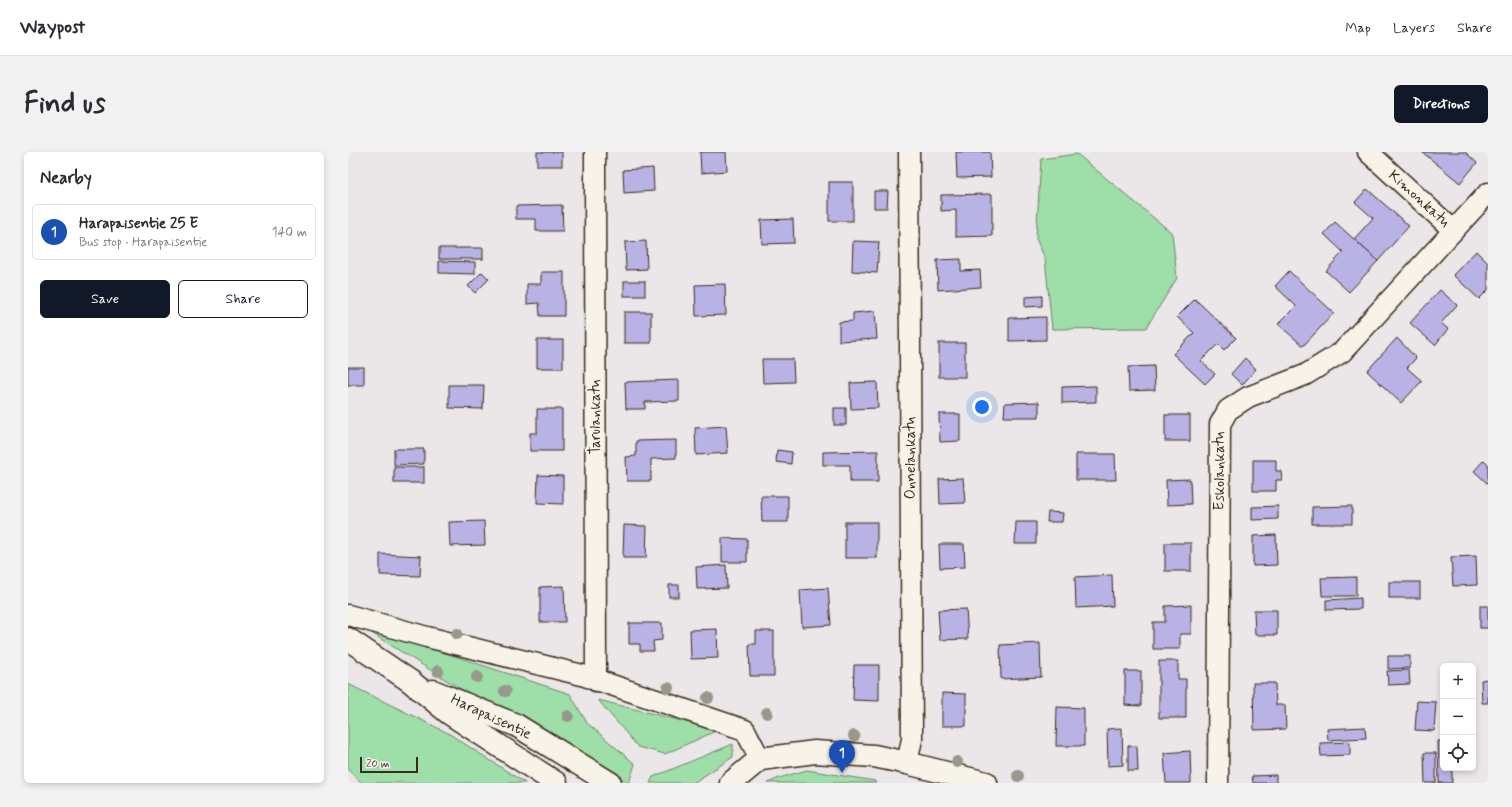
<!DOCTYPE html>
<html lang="en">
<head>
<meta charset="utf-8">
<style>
	body { margin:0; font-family:Mynerve,sans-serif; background:#f2f2f3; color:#2b2b33 }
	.controls { position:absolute; right:12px; bottom:12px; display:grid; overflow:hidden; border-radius:6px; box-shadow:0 2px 6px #0003 }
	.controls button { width:36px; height:36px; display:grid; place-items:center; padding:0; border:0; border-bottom:1px solid #e1e1e2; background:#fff; color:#2b2b33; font:20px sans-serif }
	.scale { position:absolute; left:12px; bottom:10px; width:58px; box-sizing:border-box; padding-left:4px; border:2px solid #3b2a1e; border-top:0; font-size:11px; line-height:14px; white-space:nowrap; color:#3b2a1e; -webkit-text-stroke:3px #f7f3e8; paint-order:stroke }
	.you { position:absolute; left:634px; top:255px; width:14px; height:14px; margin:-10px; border:3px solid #fff; border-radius:50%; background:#1a73e8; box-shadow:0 0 0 6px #1a73e833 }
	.badge { display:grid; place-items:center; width:26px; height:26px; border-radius:50%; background:#111827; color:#fff; font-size:13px; font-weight:700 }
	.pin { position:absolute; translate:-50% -33px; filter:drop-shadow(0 1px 2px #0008) }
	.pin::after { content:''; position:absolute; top:21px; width:14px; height:12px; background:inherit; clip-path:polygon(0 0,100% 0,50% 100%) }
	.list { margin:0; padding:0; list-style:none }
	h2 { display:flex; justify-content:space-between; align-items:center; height:52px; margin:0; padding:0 16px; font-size:17px }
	h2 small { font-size:13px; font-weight:400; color:#7c7c81 }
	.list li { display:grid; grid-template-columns:26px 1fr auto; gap:12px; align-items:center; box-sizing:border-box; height:56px; margin:0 8px 8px; padding:0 8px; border:1px solid #e1e1e2; border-radius:6px }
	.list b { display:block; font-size:15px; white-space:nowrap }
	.list p { margin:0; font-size:13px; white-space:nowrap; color:#7c7c81 }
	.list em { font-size:13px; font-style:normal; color:#7c7c81 }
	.actions { display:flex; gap:8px; padding:12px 16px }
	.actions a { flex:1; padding:9px 0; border:1px solid #111827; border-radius:6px; text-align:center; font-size:14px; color:#111827 }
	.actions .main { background:#111827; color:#fff }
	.icon { flex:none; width:22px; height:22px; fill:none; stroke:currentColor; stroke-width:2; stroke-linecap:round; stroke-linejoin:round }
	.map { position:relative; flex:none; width:1140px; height:631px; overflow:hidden; border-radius:6px }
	header { display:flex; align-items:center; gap:24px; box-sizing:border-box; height:56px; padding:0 20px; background:#fff; border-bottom:1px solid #e1e1e2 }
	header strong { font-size:19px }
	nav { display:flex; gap:22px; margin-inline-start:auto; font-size:14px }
	.intro { display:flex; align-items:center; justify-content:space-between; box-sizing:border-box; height:96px; padding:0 24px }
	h1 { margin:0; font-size:28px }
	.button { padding:10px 18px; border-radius:6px; background:#111827; color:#fff; font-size:14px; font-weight:700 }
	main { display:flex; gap:24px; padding:0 24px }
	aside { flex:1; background:#fff; border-radius:6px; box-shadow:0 2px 6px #0003 }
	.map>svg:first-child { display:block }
	.green { fill:#9edea8; stroke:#6c8463 }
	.building { fill:#b9b2e4; stroke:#3b2a1e }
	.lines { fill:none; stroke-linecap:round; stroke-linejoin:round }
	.minor-casing { stroke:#3b2a1e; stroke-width:23 }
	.major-casing { stroke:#3b2a1e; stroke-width:25 }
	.minor { stroke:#f7f3e8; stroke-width:20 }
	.major { stroke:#f7f3e8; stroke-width:22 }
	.tree { fill:#98978b }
	.labels { text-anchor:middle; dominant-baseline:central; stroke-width:3.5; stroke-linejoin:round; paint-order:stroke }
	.street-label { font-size:15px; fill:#3b2a1e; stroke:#f7f3e8 }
</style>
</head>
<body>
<header>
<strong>Waypost</strong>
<nav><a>Map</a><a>Layers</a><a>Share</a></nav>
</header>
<div class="intro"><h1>Find us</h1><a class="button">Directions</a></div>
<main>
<aside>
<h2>Nearby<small></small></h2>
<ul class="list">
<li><span class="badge" style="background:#1a4fb4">1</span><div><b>Harapaisentie 25 E</b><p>Bus stop · Harapaisentie</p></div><em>140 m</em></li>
</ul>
<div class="actions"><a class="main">Save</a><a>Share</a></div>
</aside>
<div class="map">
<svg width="1140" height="631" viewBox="0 0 1140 631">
	<rect width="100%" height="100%" fill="#ebe6e7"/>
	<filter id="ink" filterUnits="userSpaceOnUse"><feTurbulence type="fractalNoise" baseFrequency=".025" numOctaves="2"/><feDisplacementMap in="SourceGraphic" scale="8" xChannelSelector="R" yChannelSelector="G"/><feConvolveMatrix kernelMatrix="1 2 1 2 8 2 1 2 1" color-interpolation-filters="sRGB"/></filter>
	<g filter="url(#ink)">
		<g class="green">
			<polygon points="729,2 824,81 829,126 798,176 704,177 697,106 688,87 693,7"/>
			<polygon points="9,472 222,542 239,571 287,612 281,631 208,584 111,536"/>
			<polygon points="0,532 100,581 177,631 14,631 0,618"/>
			<polygon points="250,548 370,578 317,602 290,595"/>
			<polygon points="385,592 385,605 345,631 302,631 305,625"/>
			<polygon points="459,618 527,629 528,631 420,631 431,626"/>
		</g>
		<g class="building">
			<rect x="189" y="0" width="25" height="14"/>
			<polygon points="352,0 378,0 379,19 353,21"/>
			<polygon points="608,0 642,0 643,25 609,26"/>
			<polygon points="1074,0 1117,0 1129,11 1112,31"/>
			<polygon points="305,16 306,39 276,41 275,18"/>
			<rect x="481" y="30" width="24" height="39"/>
			<polygon points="1019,37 1061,74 1030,109 1006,87 1025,66 1007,50"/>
			<polygon points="526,39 540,39 539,56 526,56"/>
			<polygon points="644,42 644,84 608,85 608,58 593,59 593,43"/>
			<polygon points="214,53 215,79 188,79 188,67 168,67 168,54"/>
			<polygon points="445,67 446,91 414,92 413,68"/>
			<polygon points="987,70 1030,109 1001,140 978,119 995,100 976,82"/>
			<polygon points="298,89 299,117 278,118 277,90"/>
			<polygon points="505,89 531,90 529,121 504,119"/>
			<rect x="91" y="96" width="44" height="11"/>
			<polygon points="1128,99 1140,111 1140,138 1131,147 1105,123"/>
			<polygon points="613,107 613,119 632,118 633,135 590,138 589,108"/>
			<polygon points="91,109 127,110 127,122 91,121"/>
			<polygon points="941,119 986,161 955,194 930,172 948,154 927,134"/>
			<polygon points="134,120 141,127 127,141 120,134"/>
			<polygon points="193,120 216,120 216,164 192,164 191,151 179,152 179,132 193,132"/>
			<rect x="276" y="129" width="21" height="15"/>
			<polygon points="377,132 378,163 348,164 347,133"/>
			<polygon points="1092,138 1109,153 1093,171 1100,177 1087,193 1062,171"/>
			<polygon points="694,144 694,154 677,155 677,145"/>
			<polygon points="847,147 888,186 876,198 870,192 853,209 867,222 857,232 825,202 846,181 829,165"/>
			<polygon points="527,159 529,187 491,189 491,170 505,169 505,161"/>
			<rect x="276" y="160" width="27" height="31"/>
			<polygon points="698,165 698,188 661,189 661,166"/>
			<polygon points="1049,186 1068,206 1059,216 1074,229 1053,251 1019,219"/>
			<rect x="189" y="188" width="26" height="28"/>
			<rect x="591" y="191" width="26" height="34"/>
			<polygon points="897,206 908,217 894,233 883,222"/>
			<polygon points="414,207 445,207 446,230 415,231"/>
			<polygon points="806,214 807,238 781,239 780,215"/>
			<rect x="0" y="215" width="16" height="18"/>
			<polygon points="331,228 331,249 297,250 297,257 278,257 277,230"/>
			<polygon points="529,230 530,256 503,257 502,231"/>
			<polygon points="101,233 136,233 135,257 101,256"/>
			<polygon points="748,234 748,250 714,251 714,235"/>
			<polygon points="691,250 691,265 656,265 657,251"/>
			<rect x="486" y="256" width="12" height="17"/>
			<polygon points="189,257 214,257 214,299 182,299 182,281 189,281"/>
			<polygon points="591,262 612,262 612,289 592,290"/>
			<rect x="817" y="263" width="25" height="26"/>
			<polygon points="378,274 380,301 348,303 347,276"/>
			<polygon points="328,288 328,306 303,307 303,329 279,329 278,305 288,304 288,289"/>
			<polygon points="46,297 76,297 76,312 46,313"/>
			<polygon points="429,298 444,300 443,312 428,310"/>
			<polygon points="530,299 530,330 502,330 502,313 475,313 475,300"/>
			<polygon points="728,302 767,302 768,328 728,328"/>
			<polygon points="905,308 928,308 928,319 933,319 934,328 928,328 928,339 905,339"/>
			<polygon points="1136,308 1140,312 1140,332 1126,319"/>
			<rect x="46" y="315" width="30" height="16"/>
			<polygon points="190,323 215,324 215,352 189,351"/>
			<polygon points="615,326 617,351 592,352 591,327"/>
			<polygon points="842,327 843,352 819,353 818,328"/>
			<polygon points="413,344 440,344 440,370 414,370"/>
			<polygon points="930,354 930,367 904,368 904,355"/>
			<polygon points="1004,354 1004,372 964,372 964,355"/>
			<polygon points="700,360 715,361 714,370 699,370"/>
			<polygon points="136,369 137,393 102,394 101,370"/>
			<rect x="497" y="370" width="32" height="36"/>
			<polygon points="668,370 688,370 688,392 667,392"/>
			<polygon points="276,373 299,374 298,406 275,406"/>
			<polygon points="928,383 929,413 905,414 905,384"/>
			<polygon points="374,386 399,387 399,410 374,410"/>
			<rect x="817" y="391" width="26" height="28"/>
			<polygon points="591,392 616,392 617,415 592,416"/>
			<polygon points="32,402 73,404 72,424 32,423"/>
			<polygon points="1128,404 1129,433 1105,434 1103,405"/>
			<polygon points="378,413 379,436 349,437 348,415"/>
			<polygon points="764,423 765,454 728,456 727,425"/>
			<polygon points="1008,425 1008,444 974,444 973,426"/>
			<rect x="1041" y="430" width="31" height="16"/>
			<rect x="321" y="433" width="10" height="12"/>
			<polygon points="216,434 217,470 192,470 192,435"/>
			<polygon points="480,436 483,473 454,475 452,438"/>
			<polygon points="1013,446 1013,457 978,458 978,448"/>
			<polygon points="843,453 843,482 832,482 832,497 805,497 805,470 817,470 817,454"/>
			<rect x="1132" y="454" width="8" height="22"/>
			<polygon points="618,457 620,487 592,488 590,458"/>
			<polygon points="906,458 929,458 929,483 907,483"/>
			<polygon points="281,471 314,471 314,488 305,489 306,499 292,499 292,492 281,492"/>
			<polygon points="369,477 370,506 343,507 342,478"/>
			<polygon points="408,479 426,479 426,524 402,524 401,492 408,492"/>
			<polygon points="692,491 693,525 653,527 652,493"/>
			<polygon points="1040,504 1062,504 1062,516 1040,517"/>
			<polygon points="811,509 830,509 830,527 838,527 838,566 811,566"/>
			<polygon points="506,513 531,513 531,549 505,548"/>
			<polygon points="1061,518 1062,532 1040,533 1039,519"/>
			<polygon points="777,519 793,519 793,554 777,553"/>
			<polygon points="1140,527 1140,551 1134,551 1133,528"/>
			<polygon points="905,531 927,531 928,553 937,553 938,577 906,578"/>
			<polygon points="594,541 618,542 618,574 594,574"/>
			<polygon points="1069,549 1088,550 1086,579 1067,578"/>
			<polygon points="709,555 736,556 736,594 708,594"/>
			<polygon points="1017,575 1018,586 980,588 979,577"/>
			<polygon points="774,576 775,613 760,614 759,577"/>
			<polygon points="1090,589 1095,589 1095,616 1104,616 1104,631 1091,631"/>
			<polygon points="1002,590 1002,603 973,604 972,591"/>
			<polygon points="780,594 789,594 790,619 780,619"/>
			<polygon points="842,599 843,631 818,631 816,601"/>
			<polygon points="1076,601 1088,601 1088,631 1077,631"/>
			<polygon points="928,623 928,631 905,631 904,624"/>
		</g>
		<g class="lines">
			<g class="minor-casing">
				<g id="minor">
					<polyline points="247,0 248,529"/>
					<polyline points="1020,0 1105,78"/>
					<polyline points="0,463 79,485 234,523 397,578 412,607"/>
					<polyline points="559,611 564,587 561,0"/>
					<polyline points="870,631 872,272 880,258 900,245 957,223 994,200 1140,41"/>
				</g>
			</g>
			<g class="major-casing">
				<g id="major">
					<polyline points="0,487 62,529 101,561 208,631"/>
					<polyline points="85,539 168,573 262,631"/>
					<polyline points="383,631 412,607 467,600 526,604 559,611 638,631"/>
				</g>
			</g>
			<use href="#minor" class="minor"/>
			<use href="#major" class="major"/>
		</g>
		<g class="tree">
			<circle cx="109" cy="482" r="6"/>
			<circle cx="90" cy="519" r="6"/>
			<circle cx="129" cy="525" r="6"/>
			<circle cx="320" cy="536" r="6"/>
			<circle cx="157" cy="539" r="6"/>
			<circle cx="360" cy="546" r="6"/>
			<circle cx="419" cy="561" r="6"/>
			<circle cx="220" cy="564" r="6"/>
			<circle cx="506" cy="584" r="6"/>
			<circle cx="609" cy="610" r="6"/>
			<circle cx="670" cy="624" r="6"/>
		</g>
	</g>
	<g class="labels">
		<g class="street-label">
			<text transform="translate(1071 47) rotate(42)">Kimonkatu</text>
			<text transform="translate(248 265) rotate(-90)">Tarulankatu</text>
			<text transform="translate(563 306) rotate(-90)">Onnelankatu</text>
			<text transform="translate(872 319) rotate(-90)">Eskolankatu</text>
			<text transform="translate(143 565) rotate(25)">Harapaisentie</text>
		</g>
	</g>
</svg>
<div class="controls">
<button>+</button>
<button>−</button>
<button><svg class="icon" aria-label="locate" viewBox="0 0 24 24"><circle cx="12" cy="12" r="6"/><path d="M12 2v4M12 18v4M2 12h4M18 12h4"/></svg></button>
</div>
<div class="scale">20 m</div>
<div class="you"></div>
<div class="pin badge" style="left:494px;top:621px;background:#1a4fb4">1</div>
</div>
</main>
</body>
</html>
